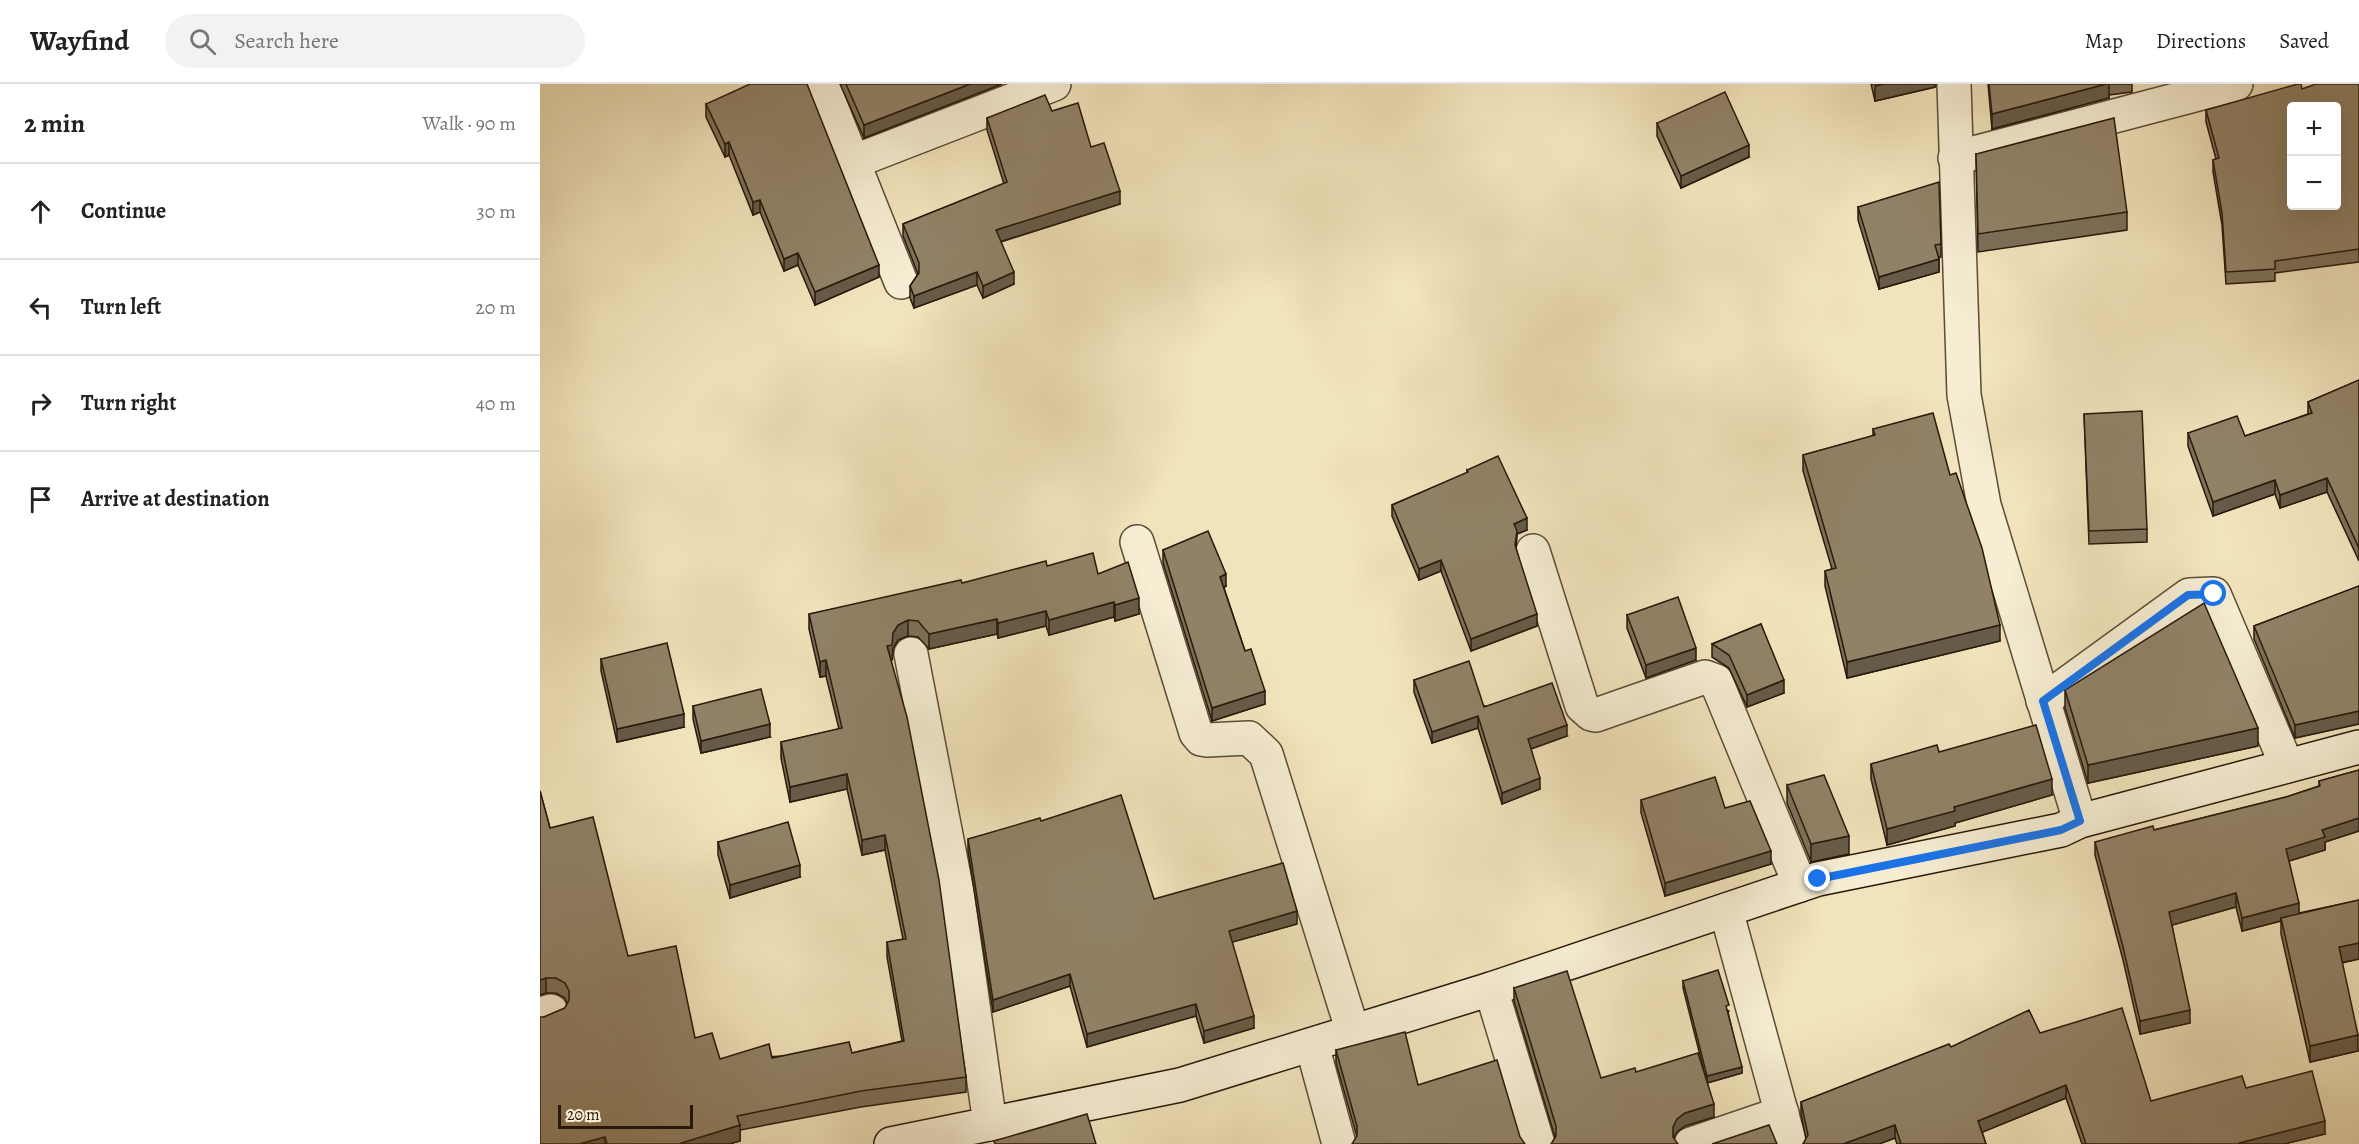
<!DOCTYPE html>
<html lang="en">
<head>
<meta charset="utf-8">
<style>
	body { margin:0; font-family:Alegreya,serif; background:#f2f2f2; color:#222 }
	.controls { position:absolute; right:18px; top:18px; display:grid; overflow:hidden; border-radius:6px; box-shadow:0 6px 24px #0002 }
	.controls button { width:54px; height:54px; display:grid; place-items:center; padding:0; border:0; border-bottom:2px solid #e0e0e0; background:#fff; color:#222; font:30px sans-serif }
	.scale { position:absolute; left:18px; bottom:15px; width:135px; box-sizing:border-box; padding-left:6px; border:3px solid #28190b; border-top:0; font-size:16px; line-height:21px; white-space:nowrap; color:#28190b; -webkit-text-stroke:4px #f6edd3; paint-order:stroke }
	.stop { position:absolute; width:18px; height:18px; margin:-14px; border:4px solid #1a73e8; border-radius:50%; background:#fff }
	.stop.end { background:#1a73e8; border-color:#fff; box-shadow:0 2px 6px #0008 }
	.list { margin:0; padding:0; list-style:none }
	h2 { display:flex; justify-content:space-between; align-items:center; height:78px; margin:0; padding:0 24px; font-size:26px }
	h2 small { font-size:20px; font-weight:400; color:#767676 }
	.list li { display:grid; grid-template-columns:39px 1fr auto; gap:18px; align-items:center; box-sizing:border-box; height:96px; padding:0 24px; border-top:2px solid #e0e0e0 }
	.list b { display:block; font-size:22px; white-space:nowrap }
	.list em { font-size:20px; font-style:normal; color:#767676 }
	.icon { flex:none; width:33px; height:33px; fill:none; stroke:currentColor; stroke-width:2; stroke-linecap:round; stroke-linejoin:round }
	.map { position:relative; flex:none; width:1819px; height:1060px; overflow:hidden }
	header { display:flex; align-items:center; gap:36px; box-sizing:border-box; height:84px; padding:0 30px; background:#fff; border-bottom:2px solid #e0e0e0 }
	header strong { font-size:28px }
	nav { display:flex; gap:33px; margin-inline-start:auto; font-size:21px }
	.search { width:420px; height:54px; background:#f2f2f2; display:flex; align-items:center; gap:15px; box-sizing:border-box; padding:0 21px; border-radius:33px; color:#767676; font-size:22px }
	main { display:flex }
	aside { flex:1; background:#fff }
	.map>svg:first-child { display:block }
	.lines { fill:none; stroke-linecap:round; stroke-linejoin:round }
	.minor-casing { stroke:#5a4c37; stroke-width:36 }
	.secondary-casing { stroke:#28190b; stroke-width:36 }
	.minor { stroke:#f6edd3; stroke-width:33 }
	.secondary { stroke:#f6edd3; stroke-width:33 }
	.wall { fill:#7d7059; stroke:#28190b; stroke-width:1.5 }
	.shaded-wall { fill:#665b48; stroke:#28190b; stroke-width:1.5 }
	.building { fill:#918267; stroke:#28190b; stroke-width:1.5; fill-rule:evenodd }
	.route { stroke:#1a73e8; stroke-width:8 }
</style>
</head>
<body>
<header>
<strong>Wayfind</strong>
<div class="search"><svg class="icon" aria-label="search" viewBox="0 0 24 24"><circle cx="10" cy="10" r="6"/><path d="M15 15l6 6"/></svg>Search here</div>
<nav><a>Map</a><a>Directions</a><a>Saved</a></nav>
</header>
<main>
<aside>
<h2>2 min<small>Walk · 90 m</small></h2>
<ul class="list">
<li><svg class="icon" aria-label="ahead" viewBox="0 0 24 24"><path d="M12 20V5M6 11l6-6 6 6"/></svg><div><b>Continue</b></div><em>30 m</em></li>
<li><svg class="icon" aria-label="left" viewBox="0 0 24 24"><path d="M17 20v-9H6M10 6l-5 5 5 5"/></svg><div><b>Turn left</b></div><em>20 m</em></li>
<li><svg class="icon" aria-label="right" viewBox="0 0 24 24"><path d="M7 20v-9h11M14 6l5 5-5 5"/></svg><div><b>Turn right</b></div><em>40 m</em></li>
<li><svg class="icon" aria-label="arrive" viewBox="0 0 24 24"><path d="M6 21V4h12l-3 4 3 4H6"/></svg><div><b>Arrive at destination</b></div></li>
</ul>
</aside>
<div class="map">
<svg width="1819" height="1060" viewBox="0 0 1819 1060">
	<rect width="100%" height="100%" fill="#f1e3bb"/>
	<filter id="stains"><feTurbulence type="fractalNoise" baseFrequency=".00333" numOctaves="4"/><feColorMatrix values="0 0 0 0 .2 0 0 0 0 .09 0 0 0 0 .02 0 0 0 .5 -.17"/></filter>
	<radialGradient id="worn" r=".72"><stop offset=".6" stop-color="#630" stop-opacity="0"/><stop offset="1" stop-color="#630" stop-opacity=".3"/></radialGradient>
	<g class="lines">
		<g class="minor-casing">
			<g id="minor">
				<polyline points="282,0 361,198"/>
				<polyline points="1414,0 1424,311 1444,421 1540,737"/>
				<polyline points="1415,74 1696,0"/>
				<polyline points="313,78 514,0"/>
				<polyline points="597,458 656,649 661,655 667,656 709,654 726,670 813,948"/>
				<polyline points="993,467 1042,622 1051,630 1056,631 1165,593 1176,597 1260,801"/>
				<polyline points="371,570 417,808 450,1040"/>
				<polyline points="1503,617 1649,511 1674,510 1747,682"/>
				<polyline points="1186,826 1250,1060"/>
				<polyline points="951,905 998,1060"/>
				<polyline points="0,930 11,927"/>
				<polyline points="772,961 799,1060"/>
				<polyline points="1151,1060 1242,1029"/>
			</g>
		</g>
		<g class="secondary-casing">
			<polyline id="secondary" points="351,1060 640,1001 951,905 1278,795 1521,746 1540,737 1819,663"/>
		</g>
		<use href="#minor" class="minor"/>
		<use href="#secondary" class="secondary"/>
	</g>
	<g class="wall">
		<polygon points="300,0 462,0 324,54"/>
		<polygon points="1331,0 1396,0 1395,3 1335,17"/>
		<polygon points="1448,0 1592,0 1592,8 1569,11 1569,14 1452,45"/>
		<polygon points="1819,0 1819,178 1735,189 1735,197 1686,200 1682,141 1673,88 1673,76 1676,75 1666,38 1666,26 1762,5"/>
		<polygon points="166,20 339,193 275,221 258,181 244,187 220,128 213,131 189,71 185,73 166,33"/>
		<polygon points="512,27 551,63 580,120 461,158 474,200 443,214 437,201 374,224 370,214 370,202 378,190 363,152 363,140 464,100 447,46 447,34"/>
		<polygon points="1117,39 1209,73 1141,104 1117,52"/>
		<polygon points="1436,70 1587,128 1587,146 1438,168"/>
		<polygon points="1318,123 1401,160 1401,173 1399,173 1399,188 1339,205 1318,136"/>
		<polygon points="1819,296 1819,477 1787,408 1740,424 1735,410 1673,432 1648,362 1648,349 1705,352 1768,330 1768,318"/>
		<polygon points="1544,330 1607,445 1607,458 1549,460"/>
		<polygon points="1333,345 1410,391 1460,557 1307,594 1285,502 1285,487 1292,485 1263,387 1263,371 1333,352"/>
		<polygon points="927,386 987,446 977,450 976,464 997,542 931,567 901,487 879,496 852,432 852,421 927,389"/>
		<polygon points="623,466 686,502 684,504 705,567 725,620 672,637 623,479"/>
		<polygon points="507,482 558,490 599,530 575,537 574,533 509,551 506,542 458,554 457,550 389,565 378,553 368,552 358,556 353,564 352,576 351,576 426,993 426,1008 321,1023 200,1046 200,1057 189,1060 0,1060 4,933 25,924 27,919 25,914 16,909 6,909 0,911 0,707 10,744 88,872 155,954 180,975 312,969 362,957 347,873 347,858 363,855 345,766 322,771 307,705 250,718 241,674 241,658 299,645 286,592 280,593 269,545 269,530"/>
		<polygon points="1819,502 1819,640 1755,654 1714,555 1714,542"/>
		<polygon points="1087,531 1156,576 1106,594 1087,544"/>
		<polygon points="1221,540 1244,609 1207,623 1189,584 1172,573 1172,560"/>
		<polygon points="61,575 144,643 77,658 61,587"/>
		<polygon points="874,596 1027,652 991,665 1000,705 962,720 938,644 892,659 874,608"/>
		<polygon points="1525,606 1718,662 1548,699 1525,624"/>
		<polygon points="153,622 230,653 161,669 153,635"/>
		<polygon points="1399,668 1512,711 1415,739 1415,742 1347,761 1331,695 1331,680"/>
		<polygon points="1819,686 1819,747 1785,758 1785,766 1749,777 1759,829 1819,816 1819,875 1802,879 1818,967 1770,978 1741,850 1741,837 1702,847 1696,823 1632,841 1650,939 1600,950 1583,876 1555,771 1555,758 1614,746 1746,713 1779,702 1779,697"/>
		<polygon points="1247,701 1309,770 1271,778 1247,719"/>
		<polygon points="1101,716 1185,724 1231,780 1125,812 1101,729"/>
		<polygon points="501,737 614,815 757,840 692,858 714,944 664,959 656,932 547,963 530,902 453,928 428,767 428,755"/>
		<polygon points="178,758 260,793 190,814 178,771"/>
		<polygon points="1143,897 1189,927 1188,928 1202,989 1167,999 1143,904"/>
		<polygon points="974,904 1061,994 1096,988 1174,1033 1145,1042 1137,1048 1015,1053 974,917"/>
		<polygon points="1500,949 1611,1017 1706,1004 1785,1050 1744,1060 1542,1060 1526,1014 1442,1048 1446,1060 1357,1060 1355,1054 1339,1060 1263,1060 1266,1055 1261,1030 1261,1018 1411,963"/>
		<polygon points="796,966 878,1001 980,1053 817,1053 796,979"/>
	</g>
	<g class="shaded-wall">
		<polygon points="430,0 462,0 324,54 324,41"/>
		<polygon points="1344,0 1396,0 1395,3 1335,17 1335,2"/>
		<polygon points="1566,0 1569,0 1569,14 1452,45 1452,30"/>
		<polygon points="189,58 189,71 185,73 185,60"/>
		<polygon points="1209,61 1209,73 1141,104 1141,92"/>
		<polygon points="580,107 580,120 456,159 456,146"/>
		<polygon points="220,116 220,128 213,131 213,118"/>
		<polygon points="258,169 258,181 244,187 244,175"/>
		<polygon points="1399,175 1399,188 1339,205 1339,193"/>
		<polygon points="339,181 339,193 275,221 275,208"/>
		<polygon points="437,188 437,201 374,224 374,212"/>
		<polygon points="474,188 474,200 443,214 443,202"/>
		<polygon points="1787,394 1787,408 1740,424 1740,411"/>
		<polygon points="1735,396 1735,410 1673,432 1673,418"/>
		<polygon points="987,434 987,446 977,450 975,473 974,440"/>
		<polygon points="901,476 901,487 879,496 879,485"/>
		<polygon points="686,490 686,502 680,505 680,493"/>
		<polygon points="599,514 599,530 575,537 575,521"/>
		<polygon points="574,518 574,533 509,551 509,536"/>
		<polygon points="506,527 506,542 458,554 458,539"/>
		<polygon points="997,530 997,542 931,567 931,555"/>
		<polygon points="457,535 457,550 389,565 389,550"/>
		<polygon points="368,536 368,552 358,556 353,564 352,576 347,577 347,562 353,549 358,541"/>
		<polygon points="1460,541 1460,557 1307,594 1307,578"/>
		<polygon points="1156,564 1156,576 1106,594 1106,581"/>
		<polygon points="286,576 286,592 280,593 280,578"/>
		<polygon points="1244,596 1244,609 1207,623 1207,611"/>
		<polygon points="725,607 725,620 672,637 672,624"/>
		<polygon points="1819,627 1819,640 1755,654 1755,641"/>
		<polygon points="144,630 144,643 77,658 77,645"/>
		<polygon points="938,632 938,644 892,659 892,648"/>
		<polygon points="230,640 230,653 161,669 161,657"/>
		<polygon points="1027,641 1027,652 988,666 988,655"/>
		<polygon points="1718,644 1718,662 1548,699 1548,681"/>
		<polygon points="307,690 307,705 250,718 250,703"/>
		<polygon points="1000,694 1000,705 962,720 962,709"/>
		<polygon points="1512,695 1512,711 1415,739 1415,742 1347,761 1347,745 1414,723"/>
		<polygon points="1819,734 1819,747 1785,758 1785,766 1746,778 1746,765 1782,746"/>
		<polygon points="345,751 345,766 322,771 322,756"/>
		<polygon points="1309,752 1309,770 1271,778 1271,760"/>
		<polygon points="1231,767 1231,780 1125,812 1125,799"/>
		<polygon points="260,781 260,793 190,814 190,801"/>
		<polygon points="1696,809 1696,823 1629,842 1629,828"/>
		<polygon points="1759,819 1759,832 1741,834 1741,837 1702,847 1702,834"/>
		<polygon points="757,827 757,840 689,859 689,847"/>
		<polygon points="1819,859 1819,875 1799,879 1799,863"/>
		<polygon points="530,890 530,902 453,928 453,916"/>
		<polygon points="6,894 6,909 0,911 0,896"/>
		<polygon points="656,920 656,932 547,963 547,950"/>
		<polygon points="1650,926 1650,939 1600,950 1600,937"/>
		<polygon points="714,932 714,944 664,959 664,947"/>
		<polygon points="1818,951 1818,967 1770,978 1770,962"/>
		<polygon points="1202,983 1202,989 1167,999 1167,992"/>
		<polygon points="1526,1001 1526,1014 1438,1050 1438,1037"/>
		<polygon points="1174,1020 1174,1033 1145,1042 1137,1048 1133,1056 1133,1043 1137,1035 1145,1029"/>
		<polygon points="1785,1037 1785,1050 1744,1060 1699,1060 1699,1059"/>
		<polygon points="200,1041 200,1057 189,1060 141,1060 141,1059"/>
		<polygon points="1355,1041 1355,1054 1339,1060 1303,1060"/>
		<polygon points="65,1053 65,1060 39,1060"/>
	</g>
	<g class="building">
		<polygon points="210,0 267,0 339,181 275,208 258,169 244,175 220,116 213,118 189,58 185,60 166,20"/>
		<polygon points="306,0 430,0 324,41"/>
		<polygon points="1449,0 1566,0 1452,30"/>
		<path d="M1758,0H1761L1762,5L1776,0H1819V165L1735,177V185L1686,188L1682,129L1673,76L1679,74L1666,26ZM1752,22H1797V122H1752Z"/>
		<polygon points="1185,8 1209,61 1141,92 1117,39"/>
		<polygon points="505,11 512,27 538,19 551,63 564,59 580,107 456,146 474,188 443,202 437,188 374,212 370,202 379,189 379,179 363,140 467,98 447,34"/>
		<polygon points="1574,34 1587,128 1438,150 1436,70"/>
		<polygon points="1399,98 1401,160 1395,161 1399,175 1339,193 1318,123"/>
		<polygon points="1819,296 1819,464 1787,394 1740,411 1735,396 1673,418 1648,349 1697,332 1705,352 1772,329 1768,318"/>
		<polygon points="1602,327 1607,445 1549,447 1544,330"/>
		<polygon points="1393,329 1410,391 1416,389 1442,464 1460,541 1307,578 1285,487 1296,484 1263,371 1335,351 1333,345"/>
		<polygon points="958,372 987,434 974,440 977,447 975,461 997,530 931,555 901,476 879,485 852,421 928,388 927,386"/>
		<polygon points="668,447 686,490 680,493 705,567 711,565 725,607 672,624 623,466"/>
		<polygon points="553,469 558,490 588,478 599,514 575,521 574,518 509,536 506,527 458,539 457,535 389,550 378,537 368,536 358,541 353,549 352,561 347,562 367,633 399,796 426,993 321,1007 197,1032 200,1041 141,1059 142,1060 67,1060 65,1053 39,1060 0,1060 0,933 4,933 25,924 29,916 29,907 25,899 16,894 6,894 0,896 0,707 10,744 53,733 88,872 136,862 155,954 172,949 180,975 229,960 232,974 309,958 312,969 364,957 347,858 366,855 345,751 322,756 307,690 250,703 241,658 302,644 286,576 280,578 269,530 421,496 422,499 506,477 507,482"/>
		<polygon points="1819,502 1819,627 1755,641 1714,542"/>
		<polygon points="1138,513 1156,564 1106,581 1087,531"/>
		<polygon points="1664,519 1718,644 1548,681 1525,606"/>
		<polygon points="1221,540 1244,596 1207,611 1189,571 1172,560"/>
		<polygon points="127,559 144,630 77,645 61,575"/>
		<polygon points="929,577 944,623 1012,599 1027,641 988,655 1000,694 962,709 938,632 892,648 874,596"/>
		<polygon points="221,605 230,640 161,657 153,622"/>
		<polygon points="1496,641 1512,695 1414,723 1415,727 1347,745 1331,680 1397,661 1399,668"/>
		<polygon points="1819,686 1819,734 1782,746 1785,753 1746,765 1759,819 1702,834 1696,809 1629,828 1650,926 1600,937 1583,863 1555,758 1613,742 1614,746 1746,713 1780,702 1779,697"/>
		<polygon points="1284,691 1309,752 1271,760 1247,701"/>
		<polygon points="1175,693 1185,724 1210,717 1231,767 1125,799 1101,716"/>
		<polygon points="581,711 614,815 743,779 757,827 689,847 714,932 664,947 656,920 547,950 530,890 453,916 428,755 500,734 501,737"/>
		<polygon points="248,738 260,781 190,801 178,758"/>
		<polygon points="1819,816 1819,859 1799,863 1818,951 1770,962 1741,834"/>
		<polygon points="1178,886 1189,921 1186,922 1202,983 1167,992 1143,897"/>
		<polygon points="1027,887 1061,994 1095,984 1096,988 1158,969 1174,1020 1145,1029 1137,1035 1133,1043 1133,1053 1138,1060 1011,1060 1016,1052 1016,1042 974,904"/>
		<polygon points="1582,924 1611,1017 1702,992 1706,1004 1772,987 1785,1037 1699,1059 1699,1060 1546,1060 1526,1001 1438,1037 1446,1060 1361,1060 1355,1041 1303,1060 1263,1060 1268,1051 1261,1018 1409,960 1411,963 1489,926 1500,949"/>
		<polygon points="865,948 878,1001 957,976 980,1053 985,1060 812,1060 817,1052 817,1042 796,966"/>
		<polygon points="547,1030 556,1060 455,1060 454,1057"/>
		<polygon points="1229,1041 1237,1060 1172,1060"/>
	</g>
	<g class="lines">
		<polyline class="route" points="1278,795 1521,746 1540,737 1503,617 1648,511 1674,510"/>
	</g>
	<rect width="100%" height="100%" filter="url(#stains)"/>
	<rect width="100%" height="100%" fill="url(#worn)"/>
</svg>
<div class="controls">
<button>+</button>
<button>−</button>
</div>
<div class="scale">20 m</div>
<div class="stop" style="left:1674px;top:510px"></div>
<div class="stop end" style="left:1278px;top:795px"></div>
</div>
</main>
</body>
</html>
